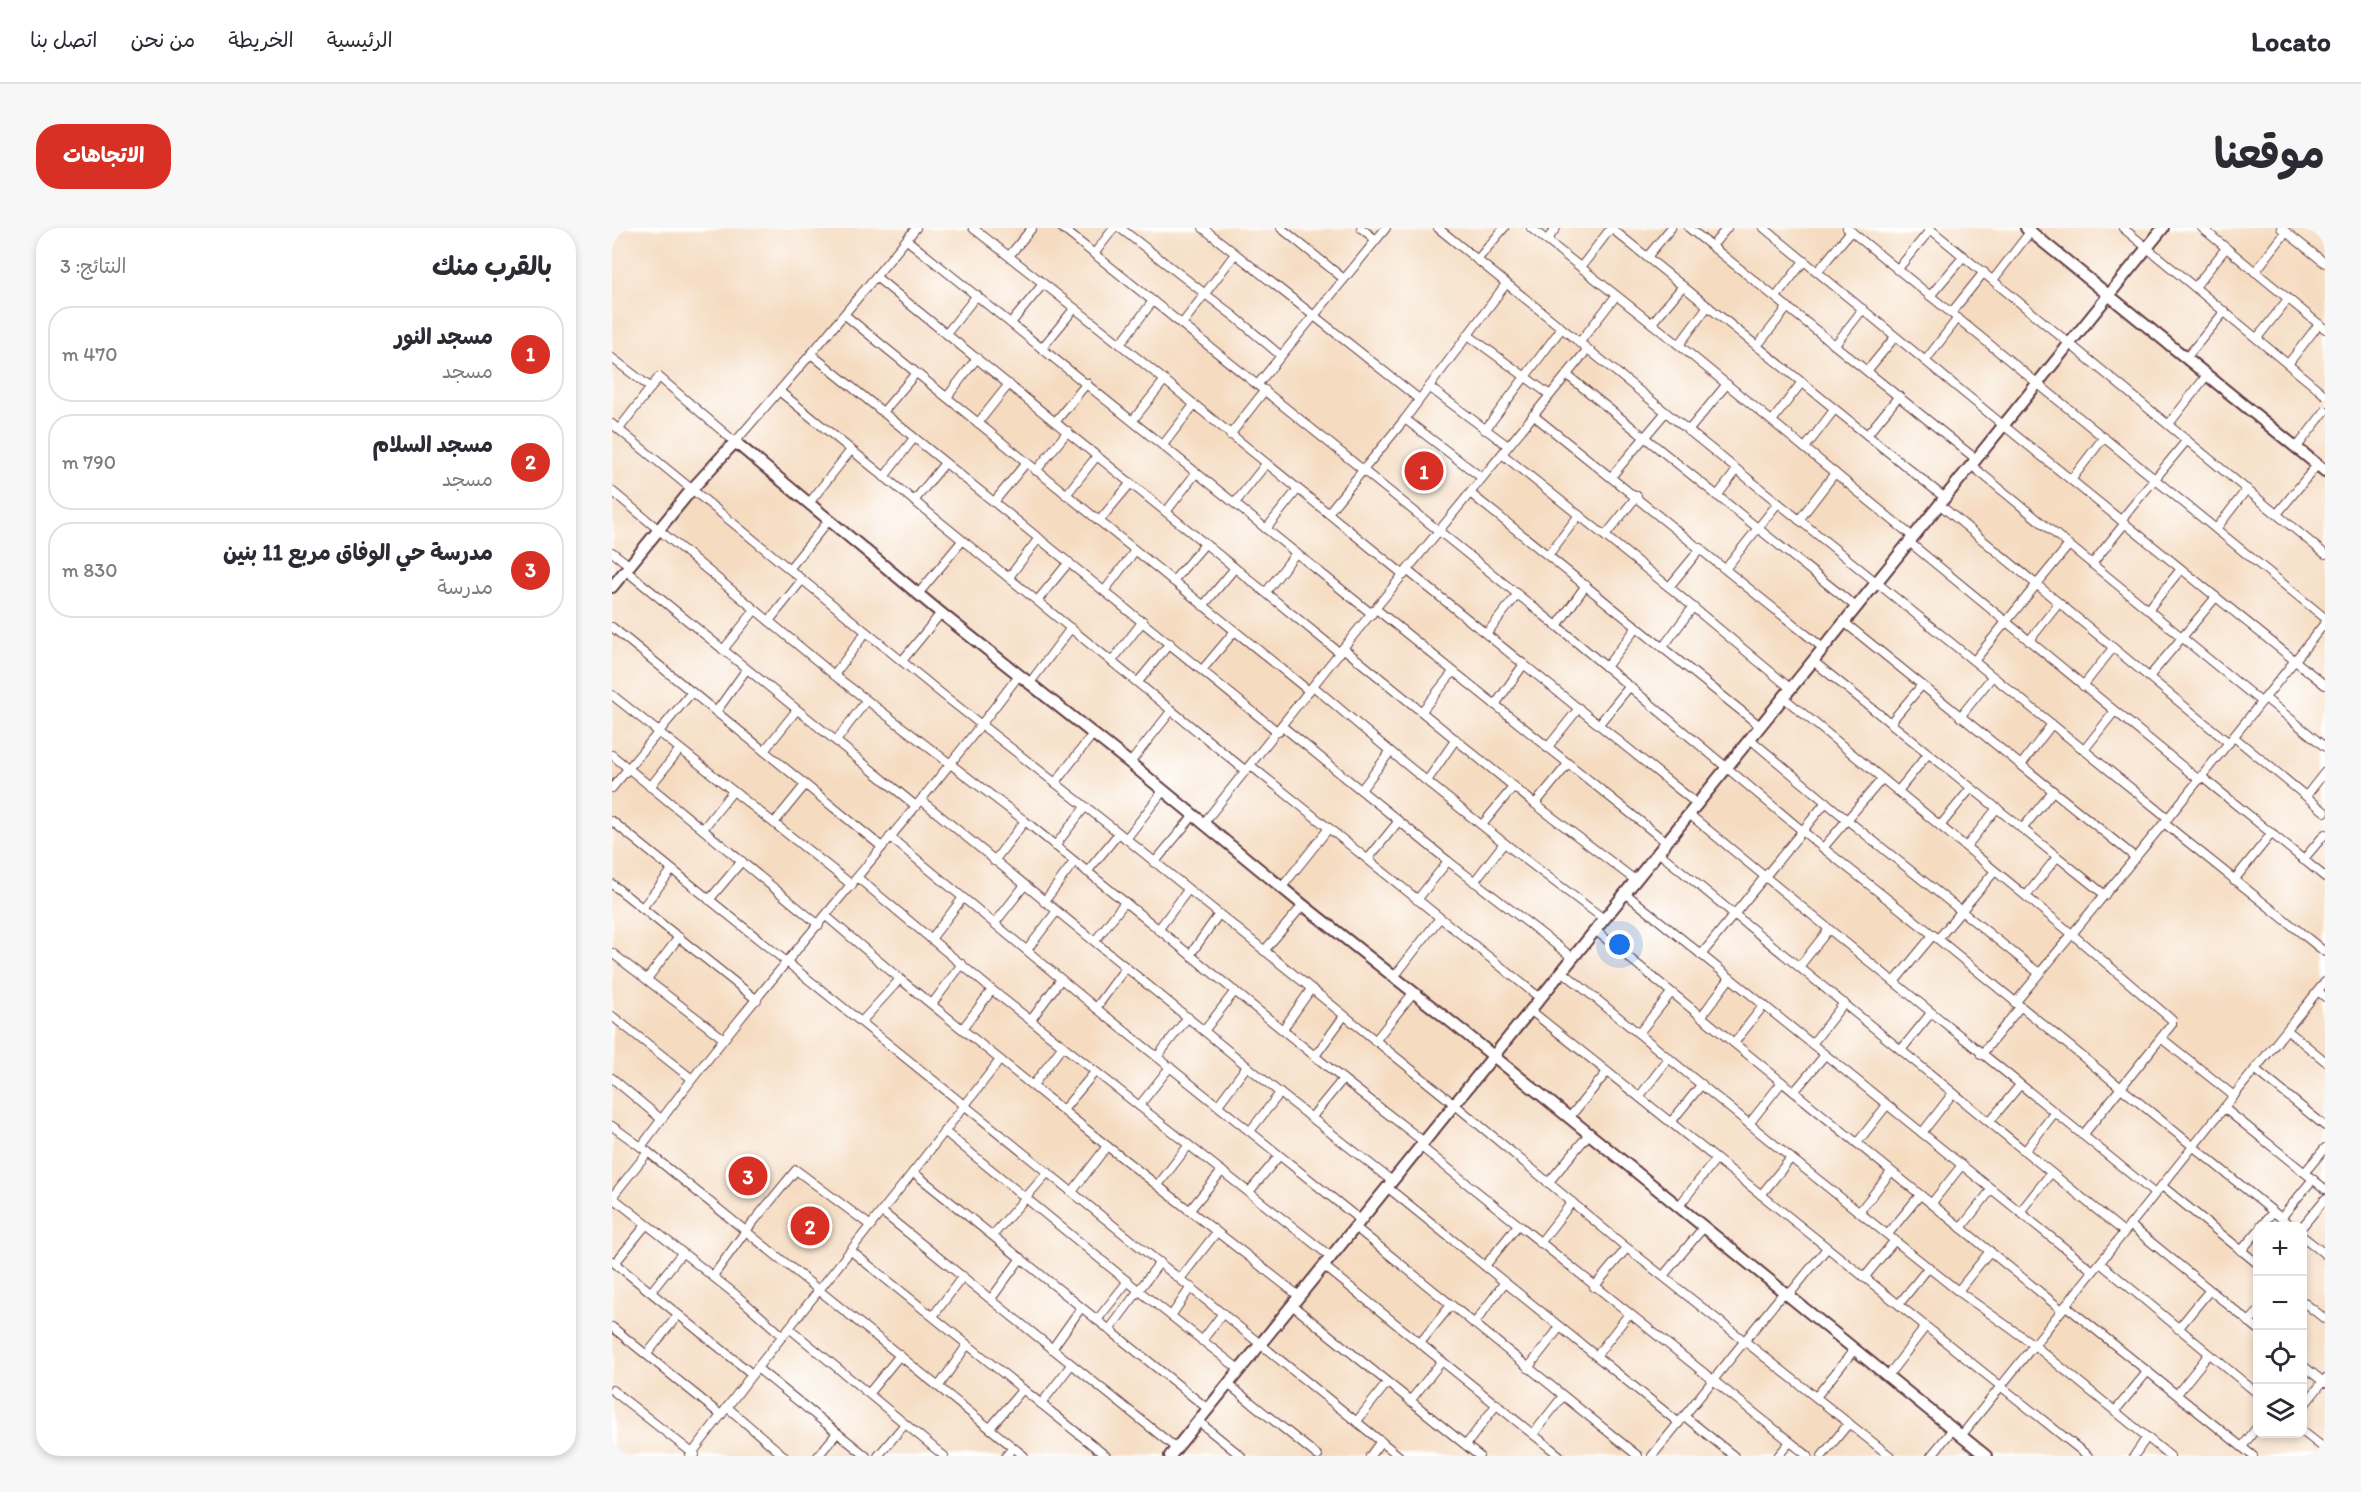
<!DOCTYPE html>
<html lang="ar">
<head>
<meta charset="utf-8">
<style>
	body { margin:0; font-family:Itim,"Playpen Sans Arabic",sans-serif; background:#f7f7f7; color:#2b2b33; direction:rtl }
	.controls { position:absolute; right:18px; bottom:18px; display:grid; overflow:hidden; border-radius:12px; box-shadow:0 3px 9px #0003 }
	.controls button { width:54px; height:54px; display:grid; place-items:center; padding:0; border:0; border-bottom:2px solid #e1e1e2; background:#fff; color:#2b2b33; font:30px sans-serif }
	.you { position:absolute; left:1008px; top:717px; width:21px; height:21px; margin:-15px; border:4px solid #fff; border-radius:50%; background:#1a73e8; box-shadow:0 0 0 9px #1a73e833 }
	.badge { display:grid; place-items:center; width:39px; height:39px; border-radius:50%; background:#d93025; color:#fff; font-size:20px; font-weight:700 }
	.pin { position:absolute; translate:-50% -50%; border:3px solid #fff; box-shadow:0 2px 6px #0006 }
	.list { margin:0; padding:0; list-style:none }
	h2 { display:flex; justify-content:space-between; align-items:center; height:78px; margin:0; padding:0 24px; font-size:26px }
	h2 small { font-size:20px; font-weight:400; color:#7c7c81 }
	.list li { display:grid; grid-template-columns:39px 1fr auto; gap:18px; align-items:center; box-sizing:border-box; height:96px; margin:0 12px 12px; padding:0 12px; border:2px solid #e1e1e2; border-radius:24px }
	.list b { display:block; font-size:22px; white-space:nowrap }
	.list p { margin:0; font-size:20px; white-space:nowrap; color:#7c7c81 }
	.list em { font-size:20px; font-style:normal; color:#7c7c81 }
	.icon { flex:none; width:33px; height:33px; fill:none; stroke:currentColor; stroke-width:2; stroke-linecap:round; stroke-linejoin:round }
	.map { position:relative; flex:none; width:1713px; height:1228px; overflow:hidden; direction:ltr; border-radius:24px }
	header { display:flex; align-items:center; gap:36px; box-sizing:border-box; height:84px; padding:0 30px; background:#fff; border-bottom:2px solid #e1e1e2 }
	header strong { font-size:28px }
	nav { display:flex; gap:33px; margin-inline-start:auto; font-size:21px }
	.intro { display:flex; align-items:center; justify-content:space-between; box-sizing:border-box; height:144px; padding:0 36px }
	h1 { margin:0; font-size:42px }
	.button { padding:15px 27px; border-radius:24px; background:#d93025; color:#fff; font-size:21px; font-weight:700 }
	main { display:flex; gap:36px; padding:0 36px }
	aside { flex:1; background:#fff; border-radius:24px; box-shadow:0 3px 9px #0003 }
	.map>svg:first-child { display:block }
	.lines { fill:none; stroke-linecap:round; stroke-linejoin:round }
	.street-casing { stroke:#643b42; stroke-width:10 }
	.secondary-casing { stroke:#643b42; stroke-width:14 }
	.street { stroke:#fff; stroke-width:8 }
	.secondary { stroke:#fff; stroke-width:10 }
</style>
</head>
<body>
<header>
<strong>Locato</strong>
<nav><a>الرئيسية</a><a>الخريطة</a><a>من نحن</a><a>اتصل بنا</a></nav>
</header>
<div class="intro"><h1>موقعنا</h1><a class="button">الاتجاهات</a></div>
<main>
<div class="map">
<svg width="1713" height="1228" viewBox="0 0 1713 1228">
	<rect width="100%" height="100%" fill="#fff"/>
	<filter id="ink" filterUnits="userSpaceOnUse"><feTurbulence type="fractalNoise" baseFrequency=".0167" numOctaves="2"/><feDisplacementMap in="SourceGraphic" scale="12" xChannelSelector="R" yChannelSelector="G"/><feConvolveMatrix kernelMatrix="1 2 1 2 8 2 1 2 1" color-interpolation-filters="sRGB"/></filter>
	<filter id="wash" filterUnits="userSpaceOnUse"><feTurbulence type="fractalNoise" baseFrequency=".008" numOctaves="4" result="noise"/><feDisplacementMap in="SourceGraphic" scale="24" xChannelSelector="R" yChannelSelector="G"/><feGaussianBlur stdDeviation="1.35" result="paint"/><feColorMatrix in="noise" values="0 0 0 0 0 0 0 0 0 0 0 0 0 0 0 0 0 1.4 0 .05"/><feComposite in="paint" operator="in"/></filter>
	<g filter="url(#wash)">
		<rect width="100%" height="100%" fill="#f5dcc1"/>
	</g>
	<g filter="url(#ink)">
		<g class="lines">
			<g class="street-casing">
				<g id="street">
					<polyline points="361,0 508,116 792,347"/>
					<polyline points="450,0 945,398 1211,620 1321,707 1679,998"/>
					<polyline points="508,0 623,89 668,127"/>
					<polyline points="591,0 807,171"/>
					<polyline points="669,0 732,51"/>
					<polyline points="749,0 764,12"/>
					<polyline points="826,0 1556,590"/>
					<polyline points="919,0 1067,117 1301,309"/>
					<polyline points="1077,0 1364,231"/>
					<polyline points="1152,0 1391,197 1713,457"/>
					<polyline points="1235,0 1713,390"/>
					<polyline points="1317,0 1713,326"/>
					<polyline points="1511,0 1713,167"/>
					<polyline points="1590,0 1713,101"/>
					<polyline points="1669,0 1713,35"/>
					<polyline points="295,12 760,386"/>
					<polyline points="935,12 944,0"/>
					<polyline points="1100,18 1115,0"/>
					<polyline points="482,26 502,0"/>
					<polyline points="397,28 420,0"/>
					<polyline points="1035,29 1059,0"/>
					<polyline points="865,32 892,0"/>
					<polyline points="969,39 999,0 1333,270"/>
					<polyline points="1285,42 1319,1"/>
					<polyline points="1206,43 1239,3"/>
					<polyline points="1643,44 1674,4"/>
					<polyline points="264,49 728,425"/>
					<polyline points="1381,52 1418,4"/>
					<polyline points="1583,59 1614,20"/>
					<polyline points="1318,68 1352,28"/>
					<polyline points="1164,69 1192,33"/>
					<polyline points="1339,85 1372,44"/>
					<polyline points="233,87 697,463"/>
					<polyline points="399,95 431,56"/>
					<polyline points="1040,95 1071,58"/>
					<polyline points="570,96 623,26"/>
					<polyline points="335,105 365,67"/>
					<polyline points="856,107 938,167"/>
					<polyline points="1645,110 1676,71"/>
					<polyline points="967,115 1004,68"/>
					<polyline points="508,116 541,73"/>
					<polyline points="1067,117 1096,78"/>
					<polyline points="1223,117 1251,81"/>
					<polyline points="1145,118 1176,79"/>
					<polyline points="430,120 462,81"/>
					<polyline points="199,126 666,504"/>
					<polyline points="0,130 39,160"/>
					<polyline points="1574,130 1613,83"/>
					<polyline points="1313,133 1346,90"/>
					<polyline points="1676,136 1707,96"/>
					<polyline points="1255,143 1283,109"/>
					<polyline points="955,147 1244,379"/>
					<polyline points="646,156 774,0"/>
					<polyline points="817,159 896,218"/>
					<polyline points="167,163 634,543"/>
					<polyline points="335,169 365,130"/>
					<polyline points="271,184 304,145"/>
					<polyline points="921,187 1211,420"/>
					<polyline points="793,191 870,250"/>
					<polyline points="521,192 552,153"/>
					<polyline points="444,193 475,155"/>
					<polyline points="1160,193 1190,154"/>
					<polyline points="366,195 397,156"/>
					<polyline points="0,196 330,466 507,605 842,876 1015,1020 1278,1228"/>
					<polyline points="1557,196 1595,147"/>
					<polyline points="7,201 47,149 123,214 199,126 304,0"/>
					<polyline points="873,202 949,101"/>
					<polyline points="1076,203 1115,156"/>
					<polyline points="618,207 653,162"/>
					<polyline points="1255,207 1287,168"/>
					<polyline points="551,217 582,177"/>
					<polyline points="1685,219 1713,183"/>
					<polyline points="1193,220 1222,182"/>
					<polyline points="890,226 1057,359 1178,460"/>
					<polyline points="1359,237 1649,474"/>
					<polyline points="424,243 456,203"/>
					<polyline points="272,249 302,210"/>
					<polyline points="999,249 1053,185"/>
					<polyline points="1459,252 1492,209"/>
					<polyline points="0,263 222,447 413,593 731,851 812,914"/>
					<polyline points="858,265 1148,498"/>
					<polyline points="454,267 485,228"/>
					<polyline points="1105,268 1125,242"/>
					<polyline points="302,273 333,235"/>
					<polyline points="198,274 239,222"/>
					<polyline points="382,274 414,235"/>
					<polyline points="623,275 654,236"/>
					<polyline points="1327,276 1617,515"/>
					<polyline points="554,284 584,245"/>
					<polyline points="716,285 793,191 894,56"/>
					<polyline points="1665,286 1705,237"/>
					<polyline points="1187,292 1223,245"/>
					<polyline points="1509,292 1575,212"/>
					<polyline points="487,293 518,256"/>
					<polyline points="654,301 686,261"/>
					<polyline points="1604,301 1635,261"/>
					<polyline points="993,308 1025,268"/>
					<polyline points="1297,314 1587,552"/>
					<polyline points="0,324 17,337"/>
					<polyline points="937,326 967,287"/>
					<polyline points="1480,336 1513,295"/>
					<polyline points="1114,340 1166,275"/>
					<polyline points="177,341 218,291"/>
					<polyline points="13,342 304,578"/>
					<polyline points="796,343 1085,576"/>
					<polyline points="397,349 427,310"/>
					<polyline points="561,353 593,316"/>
					<polyline points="1057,359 1089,320"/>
					<polyline points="493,362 522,324"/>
					<polyline points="654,364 684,325"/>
					<polyline points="306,366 350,313"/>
					<polyline points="425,373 457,334"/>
					<polyline points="591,378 623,340"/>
					<polyline points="764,381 1054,614"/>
					<polyline points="1536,382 1569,341"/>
					<polyline points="157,393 190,352"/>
					<polyline points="1232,394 1524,630"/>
					<polyline points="945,398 974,357"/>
					<polyline points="0,399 270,619"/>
					<polyline points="875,405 905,367"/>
					<polyline points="1417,413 1447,375"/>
					<polyline points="1051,419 1081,379"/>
					<polyline points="731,420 923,576 1023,652"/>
					<polyline points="111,422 143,382"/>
					<polyline points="290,433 329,385"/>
					<polyline points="500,433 531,393"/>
					<polyline points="1201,433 1493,667"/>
					<polyline points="1362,433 1457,317"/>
					<polyline points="994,439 1025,399"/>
					<polyline points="590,442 622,404"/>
					<polyline points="222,447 254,404"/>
					<polyline points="1537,449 1604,369"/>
					<polyline points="526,454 558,415"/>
					<polyline points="417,456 459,400"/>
					<path d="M701,458C795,539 892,617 992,691"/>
					<polyline points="1471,458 1501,420"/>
					<polyline points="0,467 240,657"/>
					<polyline points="1171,469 1460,706 1560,792 1560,796 1471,907"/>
					<polyline points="1653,470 1713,519"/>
					<polyline points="883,477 912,436"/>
					<polyline points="810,483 841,444"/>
					<polyline points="104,484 134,442"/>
					<polyline points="1348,489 1380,449"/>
					<polyline points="1278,495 1310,457"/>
					<polyline points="987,496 1018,458"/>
					<polyline points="670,498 836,633 961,730"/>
					<polyline points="1622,509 1713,584"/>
					<polyline points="1138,511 1234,591 1427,745"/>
					<polyline points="224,513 254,473"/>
					<polyline points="935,520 967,480"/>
					<polyline points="1472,522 1502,484"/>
					<polyline points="152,523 184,483"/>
					<polyline points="0,527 207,697"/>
					<polyline points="518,535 560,482"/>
					<polyline points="638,537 928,770"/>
					<polyline points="1409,537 1440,496"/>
					<polyline points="1590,549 1713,649"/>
					<polyline points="815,553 844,511"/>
					<polyline points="443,555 481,506"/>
					<polyline points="38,559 68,521"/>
					<polyline points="0,560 80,464"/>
					<polyline points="749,562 778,524"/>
					<polyline points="1286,563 1316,526"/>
					<polyline points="1694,568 1713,544"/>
					<polyline points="309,572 668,865 780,953"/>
					<polyline points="923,576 956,536"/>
					<path d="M1077,586C1231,714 1388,839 1543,966"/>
					<polyline points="0,593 787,1228"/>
					<polyline points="162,595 193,557"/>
					<polyline points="1552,595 1713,724"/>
					<polyline points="591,596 731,420 975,122"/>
					<polyline points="870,597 902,558"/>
					<polyline points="1328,598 1359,560"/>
					<polyline points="91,601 121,563"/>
					<polyline points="1410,601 1441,563"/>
					<polyline points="278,609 484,780 748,992"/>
					<polyline points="514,611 551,563"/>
					<polyline points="443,618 473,579"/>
					<polyline points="1354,619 1385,580"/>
					<polyline points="1211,620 1270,551"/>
					<polyline points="1046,624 1512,1004"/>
					<polyline points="756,631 786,594"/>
					<polyline points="1691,632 1713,606"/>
					<polyline points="382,633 413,593"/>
					<polyline points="542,635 581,588"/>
					<polyline points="475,644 507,605"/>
					<polyline points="246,650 380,762 719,1029"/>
					<polyline points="1622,652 1660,605"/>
					<polyline points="862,654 892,615"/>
					<polyline points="0,656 145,772"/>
					<polyline points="670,659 717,600"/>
					<polyline points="1013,665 1481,1043"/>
					<polyline points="1414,668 1445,629"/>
					<polyline points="97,672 130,633"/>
					<polyline points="805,672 836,633"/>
					<polyline points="432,674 462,634"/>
					<polyline points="30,680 60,642"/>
					<polyline points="214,688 288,751 495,918 687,1068"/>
					<polyline points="383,695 412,658"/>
					<polyline points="546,702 576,662"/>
					<polyline points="983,702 1450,1082"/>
					<polyline points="319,711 350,671"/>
					<polyline points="1326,711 1383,643"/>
					<polyline points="483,713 513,674"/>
					<polyline points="415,722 444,684"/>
					<polyline points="652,723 691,677"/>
					<polyline points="0,725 112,811"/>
					<polyline points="578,727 607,686"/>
					<polyline points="1089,727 1214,574"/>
					<polyline points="1187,739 1217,701"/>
					<polyline points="950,743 1179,930 1346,1063 1422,1117 1558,1228"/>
					<polyline points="782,749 827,691"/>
					<polyline points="35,751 67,709"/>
					<polyline points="1283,753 1321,707"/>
					<polyline points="1706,763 1713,769"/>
					<polyline points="1403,775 1552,595 1713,395"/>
					<polyline points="320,776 350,736"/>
					<polyline points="484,780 514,739"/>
					<polyline points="918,782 1476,1228"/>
					<polyline points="0,788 80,851"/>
					<polyline points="1089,789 1118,750"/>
					<polyline points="419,792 449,751"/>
					<polyline points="250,793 288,751"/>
					<polyline points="351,800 380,762"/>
					<polyline points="671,801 699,761"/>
					<polyline points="1675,802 1713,833"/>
					<polyline points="592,803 623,763"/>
					<polyline points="1027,805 1059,765"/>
					<polyline points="1549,810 1622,868"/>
					<polyline points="763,813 801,765"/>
					<polyline points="1122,815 1152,777"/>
					<polyline points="1200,816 1232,775"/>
					<polyline points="1289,822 1319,785"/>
					<polyline points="1369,827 1408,779"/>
					<polyline points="703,828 732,788"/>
					<polyline points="545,829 576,789"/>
					<polyline points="1643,841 1713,898"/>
					<polyline points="0,850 49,891"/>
					<polyline points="421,857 451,818"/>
					<polyline points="1182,864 1213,827"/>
					<polyline points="1027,869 1057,830"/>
					<polyline points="606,877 635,838"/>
					<polyline points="527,878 558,839"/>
					<polyline points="1612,880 1713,961"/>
					<polyline points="451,882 483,844"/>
					<polyline points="699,890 731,851"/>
					<polyline points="957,890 995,844"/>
					<polyline points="1378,893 1408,857"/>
					<polyline points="1059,894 1090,856"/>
					<polyline points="1137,896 1170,854"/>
					<polyline points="0,898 36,924 412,1228"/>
					<polyline points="332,903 526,1062 628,1142"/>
					<polyline points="638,903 668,865"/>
					<polyline points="1310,905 1341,865"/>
					<polyline points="1245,915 1275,877"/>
					<polyline points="808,918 1196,1228"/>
					<path d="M29,919C148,756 286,609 407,447"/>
					<polyline points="1413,923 1443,884"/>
					<polyline points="301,944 596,1181"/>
					<polyline points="1693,944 1713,920"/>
					<polyline points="936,955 977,906"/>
					<polyline points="546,957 576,918"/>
					<polyline points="1550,958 1646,1036"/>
					<polyline points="775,959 1067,1195"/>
					<polyline points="460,964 495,918"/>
					<polyline points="637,964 667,928"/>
					<polyline points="1149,967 1179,930"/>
					<polyline points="0,969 123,1066 171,1108"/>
					<polyline points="0,969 36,924"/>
					<polyline points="1319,976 1350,937"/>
					<polyline points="1066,979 1104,931"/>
					<polyline points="577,983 610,943"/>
					<polyline points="1248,983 1279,944"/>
					<polyline points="270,984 564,1220"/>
					<polyline points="1408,984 1439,945"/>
					<polyline points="1669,990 1701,951"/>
					<polyline points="1518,997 1646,1101"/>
					<polyline points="1649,998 1661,984"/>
					<polyline points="743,999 1026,1228"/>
					<polyline points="1690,999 1713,971"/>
					<polyline points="1349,1000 1379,962"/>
					<polyline points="1276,1006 1308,967"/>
					<polyline points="381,1007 436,944"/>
					<polyline points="1690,1008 1713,1026"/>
					<polyline points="928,1015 960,974"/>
					<polyline points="239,1023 494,1228"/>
					<polyline points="1629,1023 1646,1003"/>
					<polyline points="0,1033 140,1146"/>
					<polyline points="3,1035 34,997"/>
					<polyline points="1488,1035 1646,1166"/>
					<polyline points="712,1038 948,1228"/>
					<polyline points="873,1038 906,997"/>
					<polyline points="101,1048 133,1004 184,942 259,998"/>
					<polyline points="1051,1048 1091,1000"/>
					<polyline points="1252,1050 1283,1012"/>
					<polyline points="568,1051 604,1005"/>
					<polyline points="982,1059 1015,1020"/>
					<polyline points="1346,1063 1378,1023"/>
					<polyline points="39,1064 70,1025"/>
					<polyline points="1176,1068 1215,1020"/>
					<polyline points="379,1071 409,1030"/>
					<polyline points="1690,1073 1713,1091"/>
					<polyline points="1287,1076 1317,1039"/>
					<polyline points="680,1077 867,1228"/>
					<polyline points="1454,1078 1641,1228"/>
					<polyline points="321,1088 351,1048"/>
					<polyline points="559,1088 579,1059"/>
					<polyline points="485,1092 516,1053"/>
					<polyline points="1637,1094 1646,1084"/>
					<polyline points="862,1096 893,1054"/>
					<polyline points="0,1099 109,1187"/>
					<polyline points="177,1100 332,1228"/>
					<polyline points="1566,1101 1597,1063"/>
					<polyline points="497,1102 548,1034"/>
					<polyline points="590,1113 611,1085"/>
					<polyline points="808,1115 839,1077"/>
					<polyline points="440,1121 469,1080"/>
					<polyline points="35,1126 66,1087"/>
					<polyline points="984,1128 1017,1086"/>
					<polyline points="1690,1137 1713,1155"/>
					<polyline points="145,1140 254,1228"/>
					<polyline points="916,1140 948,1099"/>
					<polyline points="1275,1149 1314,1098"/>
					<polyline points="616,1156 706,1228"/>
					<polyline points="327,1158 355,1117"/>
					<polyline points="0,1162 83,1227"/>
					<polyline points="257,1165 288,1127"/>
					<polyline points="1565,1166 1597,1126"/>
					<polyline points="1204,1169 1242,1122"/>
					<polyline points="798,1173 830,1133"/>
					<polyline points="429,1176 459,1137"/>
					<polyline points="115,1179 172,1228"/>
					<polyline points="1690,1180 1713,1151"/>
					<polyline points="1503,1183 1536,1143"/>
					<polyline points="1072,1188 1122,1228"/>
					<polyline points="586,1193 629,1228"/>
					<polyline points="745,1193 775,1155"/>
					<polyline points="378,1200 411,1161"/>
					<polyline points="1690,1203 1713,1221"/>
					<polyline points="921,1206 951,1168"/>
					<polyline points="1349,1208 1713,754"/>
					<polyline points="854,1217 885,1176"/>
					<polyline points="1630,1219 1646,1198"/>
					<polyline points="0,1226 3,1228"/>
					<polyline points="78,1228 145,1140 301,944 388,832"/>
					<polyline points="206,1228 225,1205"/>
					<polyline points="266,1228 293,1196"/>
					<polyline points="394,1228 401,1220"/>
					<polyline points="758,1228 769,1213"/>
					<polyline points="1040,1228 1172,1064"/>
					<polyline points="1166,1228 1178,1214"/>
					<polyline points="1210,1228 1237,1195"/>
					<polyline points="1319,1228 1341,1201"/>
					<polyline points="1522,1228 1535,1209"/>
				</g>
			</g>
			<g class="secondary-casing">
				<g id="secondary">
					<polyline points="1414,0 1713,243"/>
					<polyline points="0,359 80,261 123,214 329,385 518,535 691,677 853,805 1374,1228"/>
					<polyline points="558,1228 1551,0"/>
				</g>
			</g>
			<use href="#street" class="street"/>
			<use href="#secondary" class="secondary"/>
		</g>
	</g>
</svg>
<div class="controls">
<button>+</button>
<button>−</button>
<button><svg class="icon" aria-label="locate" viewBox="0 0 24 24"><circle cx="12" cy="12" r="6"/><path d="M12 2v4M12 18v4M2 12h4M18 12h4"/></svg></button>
<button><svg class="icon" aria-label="layers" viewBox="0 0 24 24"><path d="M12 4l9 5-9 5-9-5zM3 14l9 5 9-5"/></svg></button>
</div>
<div class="you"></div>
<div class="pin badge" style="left:812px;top:243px">1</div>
<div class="pin badge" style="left:198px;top:998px">2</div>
<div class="pin badge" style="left:136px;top:948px">3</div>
</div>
<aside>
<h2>بالقرب منك<small>النتائج: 3</small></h2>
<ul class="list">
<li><span class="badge">1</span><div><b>مسجد النور</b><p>مسجد</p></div><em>470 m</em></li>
<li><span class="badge">2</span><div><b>مسجد السلام</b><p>مسجد</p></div><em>790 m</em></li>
<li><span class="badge">3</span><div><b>مدرسة حي الوفاق مربع 11 بنين</b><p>مدرسة</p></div><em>830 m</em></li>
</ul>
</aside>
</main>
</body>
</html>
